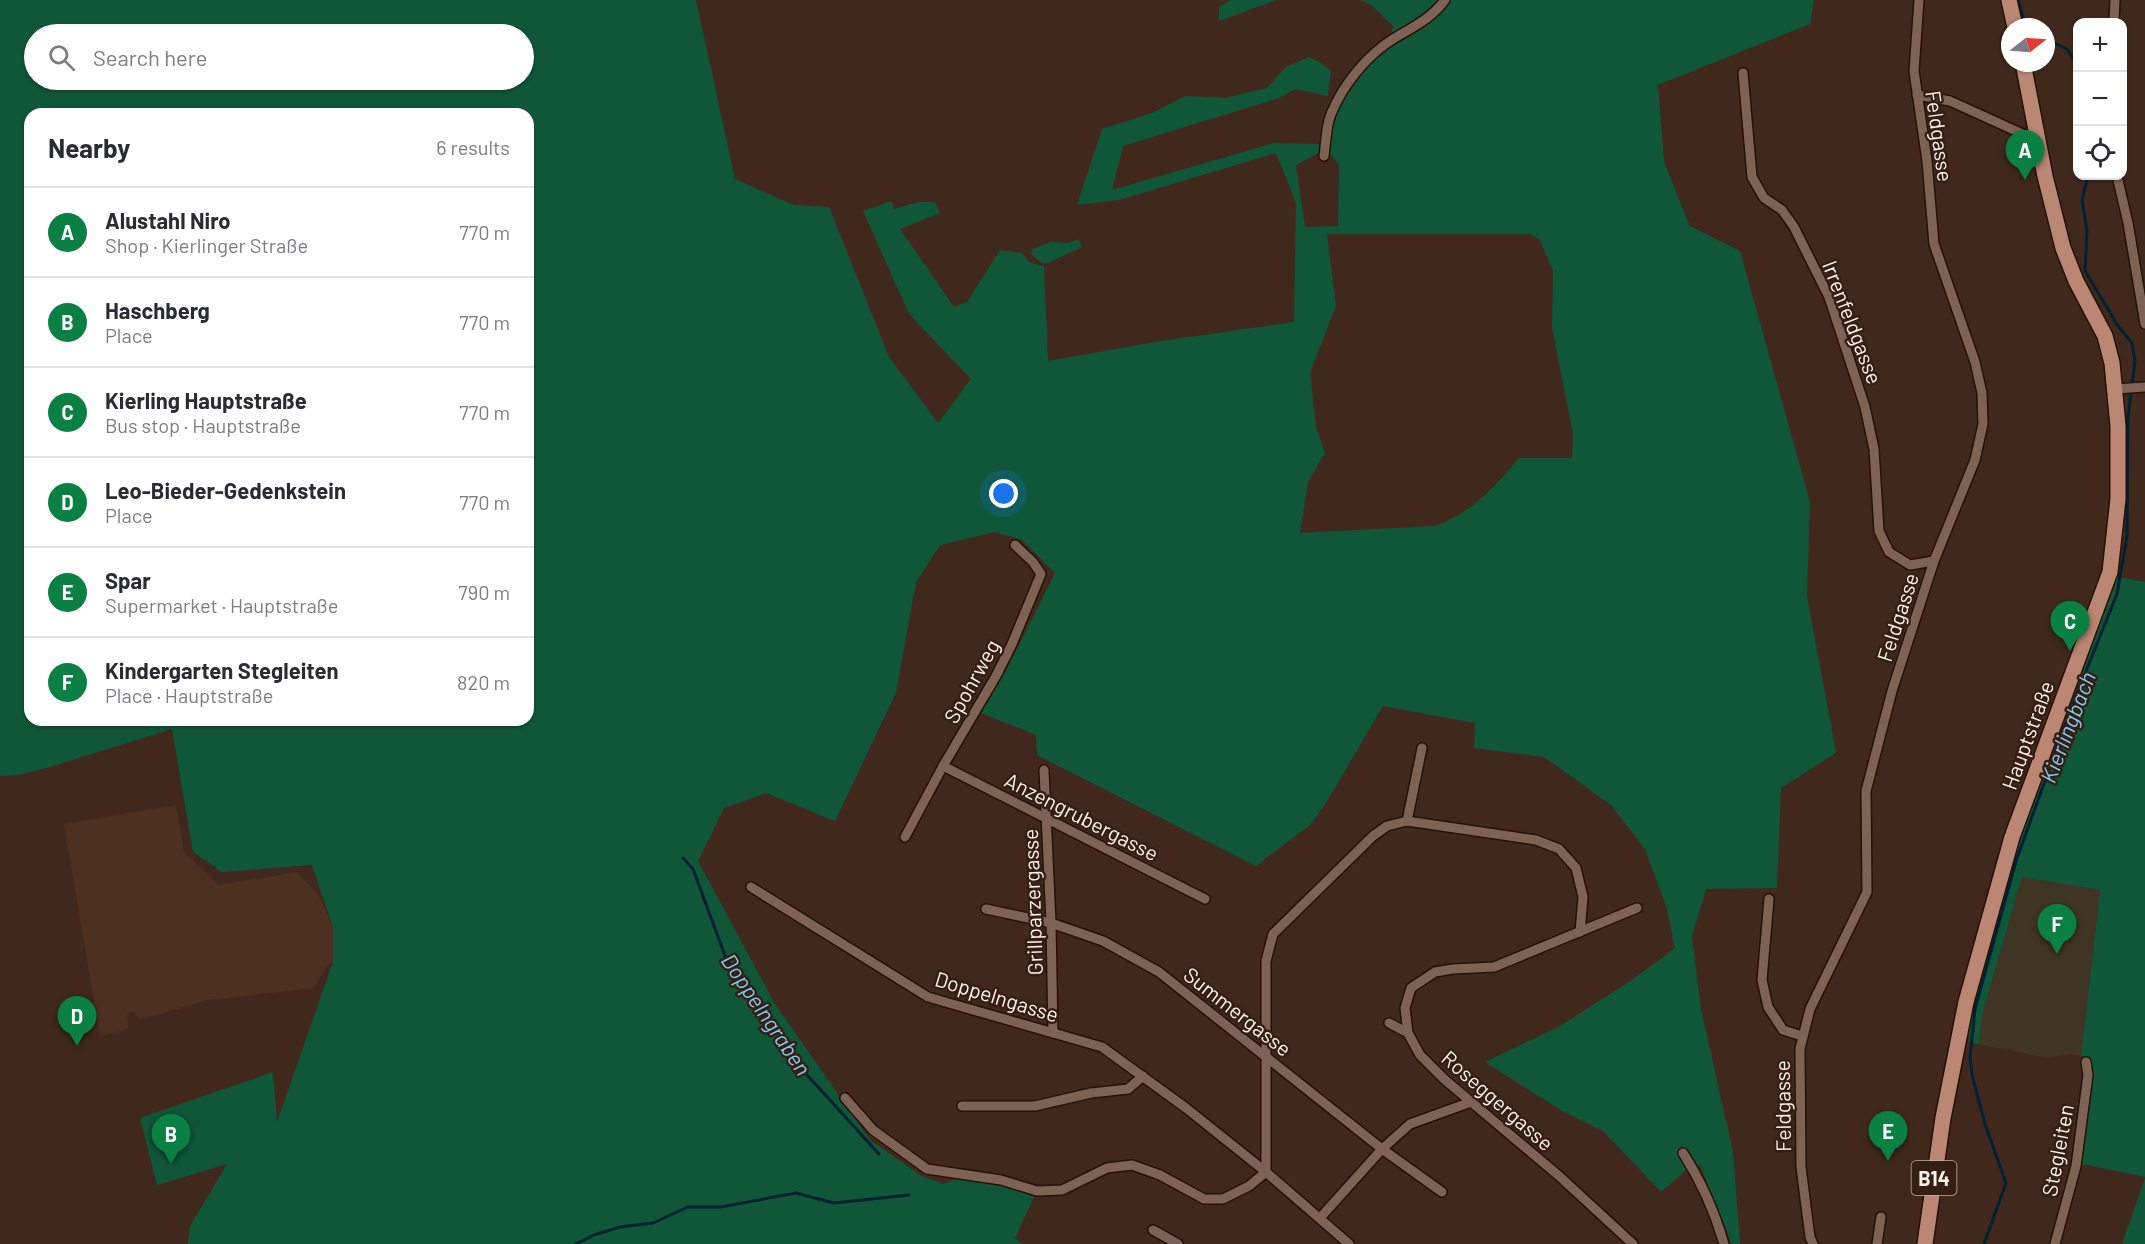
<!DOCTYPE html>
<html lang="en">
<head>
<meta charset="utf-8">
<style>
	body { margin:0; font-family:Barlow,sans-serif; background:#f2f2f3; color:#2b2b33 }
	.controls { position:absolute; right:18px; top:18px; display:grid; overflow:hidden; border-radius:12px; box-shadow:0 2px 4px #0004 }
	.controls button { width:54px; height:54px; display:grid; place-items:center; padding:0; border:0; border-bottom:2px solid #e1e1e2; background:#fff; color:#2b2b33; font:30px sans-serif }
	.compass { position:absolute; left:2001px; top:18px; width:54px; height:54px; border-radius:50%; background:#fff; box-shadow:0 2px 4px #0004; rotate:73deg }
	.you { position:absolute; left:1004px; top:494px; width:21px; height:21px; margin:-15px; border:4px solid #fff; border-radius:50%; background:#1a73e8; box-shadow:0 0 0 9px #1a73e833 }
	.badge { display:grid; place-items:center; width:39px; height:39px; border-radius:50%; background:#0b8043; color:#fff; font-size:20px; font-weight:700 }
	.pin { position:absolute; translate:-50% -50px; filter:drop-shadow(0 2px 3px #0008) }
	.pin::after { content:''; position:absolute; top:32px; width:21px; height:18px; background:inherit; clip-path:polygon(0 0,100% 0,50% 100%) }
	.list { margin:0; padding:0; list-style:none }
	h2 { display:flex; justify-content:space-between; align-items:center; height:78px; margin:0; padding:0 24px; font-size:26px }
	h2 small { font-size:20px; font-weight:400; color:#7c7c81 }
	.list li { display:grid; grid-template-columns:39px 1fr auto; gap:18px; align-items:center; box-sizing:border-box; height:90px; padding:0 24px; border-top:2px solid #e1e1e2 }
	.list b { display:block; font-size:22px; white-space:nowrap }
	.list p { margin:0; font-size:20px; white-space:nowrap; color:#7c7c81 }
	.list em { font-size:20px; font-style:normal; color:#7c7c81 }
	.icon { flex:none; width:33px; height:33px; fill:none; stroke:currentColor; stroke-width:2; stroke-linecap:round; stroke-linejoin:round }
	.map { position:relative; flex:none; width:2145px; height:1244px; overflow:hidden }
	.search { position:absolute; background:#fff; box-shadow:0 2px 4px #0004; left:24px; top:24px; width:510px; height:66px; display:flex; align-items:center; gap:15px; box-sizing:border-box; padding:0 21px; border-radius:33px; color:#7c7c81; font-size:22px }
	.panel { position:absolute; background:#fff; box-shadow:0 2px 4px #0004; left:24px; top:108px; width:510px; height:618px; border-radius:18px }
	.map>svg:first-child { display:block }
	.built { fill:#4e3020 }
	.education { fill:#403425 }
	.green { fill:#10573a; fill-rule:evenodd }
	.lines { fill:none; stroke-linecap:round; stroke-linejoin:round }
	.stream { stroke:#002132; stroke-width:3 }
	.minor-casing { stroke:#251105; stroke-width:12 }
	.primary-casing { stroke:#251105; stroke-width:18 }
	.minor { stroke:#7e6355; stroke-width:9 }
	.primary { stroke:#bc8674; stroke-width:15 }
	.labels { text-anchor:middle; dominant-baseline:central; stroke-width:5; stroke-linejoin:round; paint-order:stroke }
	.shield { fill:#351f13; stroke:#c2b2aa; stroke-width:1.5 }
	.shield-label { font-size:20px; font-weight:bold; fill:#fef1ea }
	.street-label { font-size:21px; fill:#fef1ea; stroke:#351f13 }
	.water-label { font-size:22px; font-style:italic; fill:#7fc9f2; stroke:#351f13 }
</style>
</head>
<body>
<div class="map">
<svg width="2145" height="1244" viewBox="0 0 2145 1244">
	<rect width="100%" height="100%" fill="#40291c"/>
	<polygon class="built" points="176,805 184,852 219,885 297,872 319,896 333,927 333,962 328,965 314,988 207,1000 139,1020 134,1012 130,1012 127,1014 128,1028 100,1037 64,824"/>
	<polygon class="education" points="2022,877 2100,890 2081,1056 2070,1054 2048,1058 1979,1044 1982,1015"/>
	<g class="green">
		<path d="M0,0H696L735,179L794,205L829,207L889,357L938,423L971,379L909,314L863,211L892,201L894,209L919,202H935L940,213L900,229L954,307L967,302L1000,250L1022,253L1029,262L1044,267L1048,361L1161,341L1294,322L1296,203L1276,153L1119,200L1077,205L1102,129L1152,113L1185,96L1225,98L1267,88L1286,67L1309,57L1321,63L1331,71L1328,96L1295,89L1279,98L1123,146L1112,190L1274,143L1323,144L1322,151L1296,165L1305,227L1338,226L1339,165L1328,151C1333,125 1339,102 1353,80C1366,61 1385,48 1394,27L1370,4L1360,0H1814L1810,24L1658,85L1664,162L1690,226L1740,251L1810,502L1807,596L1836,753L1781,788L1777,888L1706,889L1692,936L1701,1009L1733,1152L1740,1244H1732L1700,1165L1687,1169L1661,1192L1603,1131L1559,1109L1485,1062L1560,1026L1632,980L1675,948L1667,909L1645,849L1611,805L1544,757L1474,748L1475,723L1383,706L1326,803L1310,825L1256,866L1037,755L1036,735L981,713L1007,669L1055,573L1022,540L995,532L940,545L916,582L896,693L835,821L766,793L724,808L698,861L775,1004L870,1140L923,1177L943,1184L961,1177L998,1183L1034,1197L1015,1238L1023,1244H188L190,1226L227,1164L157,1185L140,1118L273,1072L277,1122L333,962V927L312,865L222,872L193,852L172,729L50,767L19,775L0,776ZM34,34H524V80H34ZM30,114H528V720H30ZM1327,234H1530L1540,240L1553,271L1552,327L1573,434L1572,458H1519C1493,488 1473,512 1435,526L1300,533L1308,482L1325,453L1316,427L1310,373L1336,306Z"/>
		<polygon points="1231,0 1277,0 1219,21 1219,7"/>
		<polygon points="1078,239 1082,247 1048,263 1042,263 1031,254 1032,249 1051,242 1069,243"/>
		<polygon points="2117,577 2145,582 2145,1177 2082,1164 2092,1072 2081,1056 2100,890 2022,877 1982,1015 1979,1044 1969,1042 1970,1015 2016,851"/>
		<polygon points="2145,1178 2145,1244 2122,1244"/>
	</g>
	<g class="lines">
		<g class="stream">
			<polyline points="2018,0 2026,27"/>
			<polyline points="2046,39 2067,49 2078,67"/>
			<polyline points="683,858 693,869 727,961 754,993 808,1076 879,1154"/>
			<polyline points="576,1244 594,1235 620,1227 653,1223 688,1207 721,1207 796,1193 834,1203 909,1195"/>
			<polyline points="1984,1244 2006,1183 1985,1124 1972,1075 1970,1057 1975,1009 2016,861 2072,706 2117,594 2127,536 2128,417 2135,361 2132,343 2118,326 2085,271 2087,230 2082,200 2088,176"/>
		</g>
		<g class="minor-casing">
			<g id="minor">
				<polyline points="2114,22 2115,0"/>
				<polyline points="1743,73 1752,177 1764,198 1782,210 1794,227 1829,297 1865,407 1874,449 1879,531 1889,552 1910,565 1934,561"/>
				<polyline points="1917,95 1950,101 2038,141"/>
				<path d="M1324,156C1326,142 1326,126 1331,114C1343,85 1366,56 1393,39C1413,27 1431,19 1445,0"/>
				<polyline points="2117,176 2128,223 2145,324"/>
				<polyline points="2115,389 2145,387"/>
				<polyline points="943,766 1205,899"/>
				<polyline points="1044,770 1051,923 1053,1033"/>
				<polyline points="1407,821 1422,748"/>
				<polyline points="905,837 943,766 996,676 1012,644 1041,574 1033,562 1015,545"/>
				<polyline points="751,887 928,997 1102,1047 1186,1108 1266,1172 1349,1244"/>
				<polyline points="1769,899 1762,980 1768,1007 1783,1030 1802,1036"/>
				<polyline points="986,909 1051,923 1103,941 1159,972 1382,1149 1442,1192"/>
				<polyline points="1389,1023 1408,1033"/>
				<polyline points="845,1098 873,1130 927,1169 1001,1180 1037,1191 1062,1190 1107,1168 1132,1165 1160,1175 1204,1199 1223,1199 1249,1186 1266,1172 1266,961 1273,934 1373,836 1387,826 1407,821 1536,840 1559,849 1576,868 1583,897 1580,932"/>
				<polyline points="962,1106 1035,1106 1091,1093 1128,1089 1143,1076"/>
				<path d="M1683,1153C1701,1181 1715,1213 1724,1244"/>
				<polyline points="1320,1218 1382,1149 1410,1124 1471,1102"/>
				<polyline points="1153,1230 1178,1244"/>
				<polyline points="1633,1244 1558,1175 1444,1079 1420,1055 1408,1033 1405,1008 1411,988 1435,972 1453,969 1494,967 1637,908"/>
				<polyline points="1813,1244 1810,1237 1801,1167 1800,1049 1810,1009 1867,892 1866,791 1892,691 1934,561 1975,460 1983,424 1982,393 1975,362 1934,244 1927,161 1914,71 1919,0"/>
				<polyline points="1877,1244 1881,1217"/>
				<polyline points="2055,1244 2076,1166 2088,1075 2086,1062"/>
			</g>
		</g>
		<g class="primary-casing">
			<g id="primary">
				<polyline points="2009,0 2015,27"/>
				<polyline points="1925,1244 1943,1118 1966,1002 2012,837 2110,572 2118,499 2118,426 2112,363 2105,336 2076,281 2063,248 2045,176 2023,63"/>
			</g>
		</g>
		<use href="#minor" class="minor"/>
		<use href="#primary" class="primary"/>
	</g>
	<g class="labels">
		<rect class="shield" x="1911.5" y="1161" width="45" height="34" rx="4.5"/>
		<g class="shield-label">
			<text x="1934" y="1178">B14</text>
		</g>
		<g class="street-label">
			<text transform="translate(1940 136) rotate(82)">Feldgasse</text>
			<text transform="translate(1853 322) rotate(69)">Irrenfeldgasse</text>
			<text transform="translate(1897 617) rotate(-72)">Feldgasse</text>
			<text transform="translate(971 681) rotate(-61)">Spohrweg</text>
			<text transform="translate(2027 735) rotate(-70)">Hauptstraße</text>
			<text transform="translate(1082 816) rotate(27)">Anzengrubergasse</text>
			<text transform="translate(1032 902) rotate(-92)">Grillparzergasse</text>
			<text transform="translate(997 996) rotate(17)">Doppelngasse</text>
			<text transform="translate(1238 1011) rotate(38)">Summergasse</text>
			<text transform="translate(1498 1100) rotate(41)">Roseggergasse</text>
			<text transform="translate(1782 1106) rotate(-91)">Feldgasse</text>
			<text transform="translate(2057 1150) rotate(-79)">Stegleiten</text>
		</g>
		<g class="water-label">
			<text transform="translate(2067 727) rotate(-69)">Kierlingbach</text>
			<text transform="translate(767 1014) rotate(56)">Doppelngraben</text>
		</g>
	</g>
</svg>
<div class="controls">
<button>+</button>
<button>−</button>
<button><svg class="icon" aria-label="locate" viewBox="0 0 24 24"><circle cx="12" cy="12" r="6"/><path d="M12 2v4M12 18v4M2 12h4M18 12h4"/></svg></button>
</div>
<svg class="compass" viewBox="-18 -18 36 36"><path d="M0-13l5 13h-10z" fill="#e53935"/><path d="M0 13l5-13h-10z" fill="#7c7c81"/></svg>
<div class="you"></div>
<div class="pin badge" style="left:2025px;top:180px">A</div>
<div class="pin badge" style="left:171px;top:1164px">B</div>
<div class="pin badge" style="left:2070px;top:651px">C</div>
<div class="pin badge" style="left:77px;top:1046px">D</div>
<div class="pin badge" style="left:1888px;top:1161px">E</div>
<div class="pin badge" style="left:2057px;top:954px">F</div>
<div class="search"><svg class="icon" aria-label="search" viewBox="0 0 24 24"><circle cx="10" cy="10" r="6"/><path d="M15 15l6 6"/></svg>Search here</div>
<section class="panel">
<h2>Nearby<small>6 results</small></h2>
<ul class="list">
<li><span class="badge">A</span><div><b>Alustahl Niro</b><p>Shop · Kierlinger Straße</p></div><em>770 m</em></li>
<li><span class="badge">B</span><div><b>Haschberg</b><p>Place</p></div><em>770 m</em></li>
<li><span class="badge">C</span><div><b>Kierling Hauptstraße</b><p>Bus stop · Hauptstraße</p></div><em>770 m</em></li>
<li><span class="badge">D</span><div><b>Leo-Bieder-Gedenkstein</b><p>Place</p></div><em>770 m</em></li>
<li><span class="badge">E</span><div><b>Spar</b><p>Supermarket · Hauptstraße</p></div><em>790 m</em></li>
<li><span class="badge">F</span><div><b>Kindergarten Stegleiten</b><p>Place · Hauptstraße</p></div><em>820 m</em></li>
</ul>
</section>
</div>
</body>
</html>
